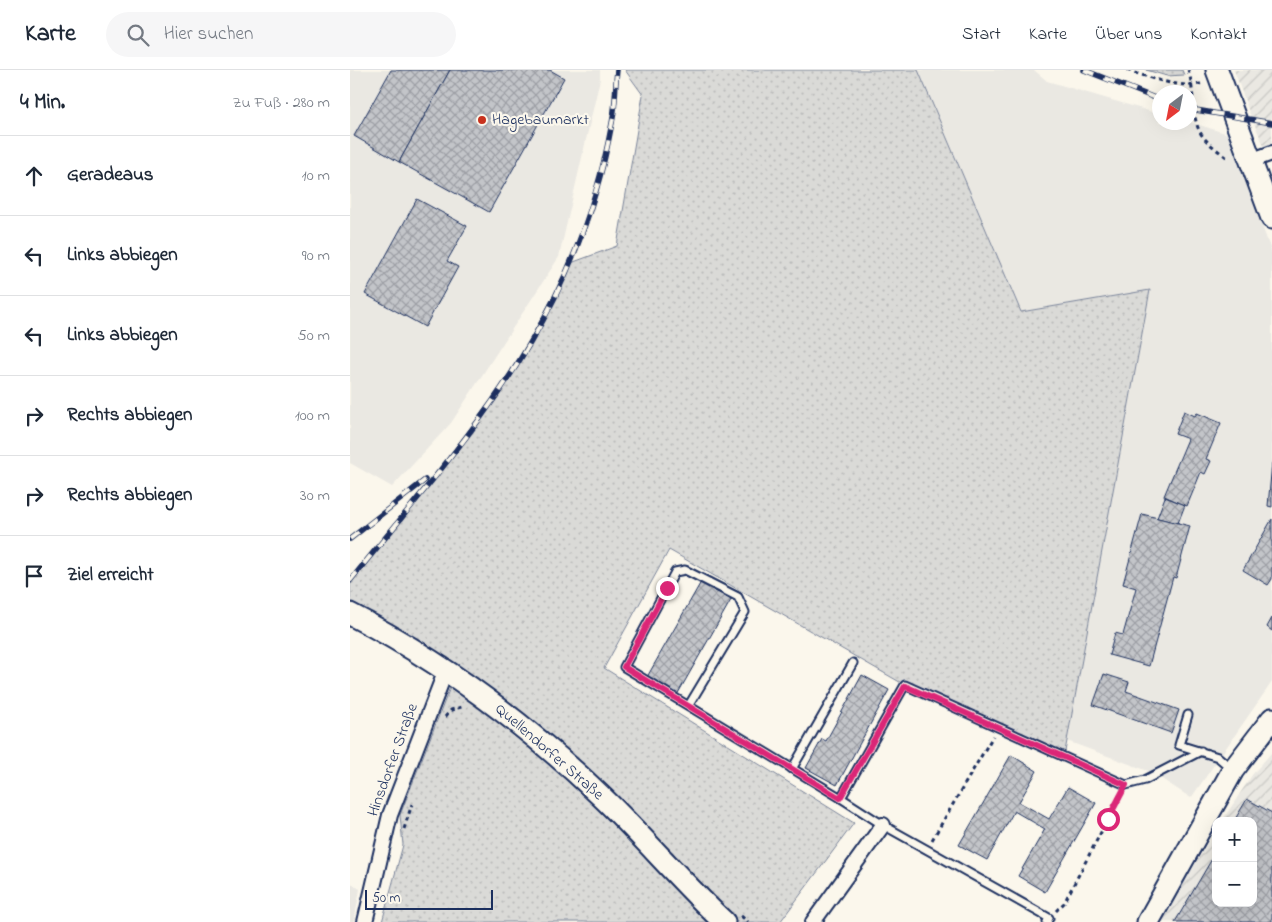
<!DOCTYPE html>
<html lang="de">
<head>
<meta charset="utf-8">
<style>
	body { margin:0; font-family:"Indie Flower",sans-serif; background:#f6f6f7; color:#1f2937 }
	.controls { position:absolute; right:15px; bottom:15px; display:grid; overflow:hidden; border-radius:10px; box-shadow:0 5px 20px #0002 }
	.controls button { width:45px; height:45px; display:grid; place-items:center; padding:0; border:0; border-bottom:1px solid #e0e1e3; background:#fff; color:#1f2937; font:25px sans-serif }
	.compass { position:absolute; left:802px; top:15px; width:45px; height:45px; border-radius:50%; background:#fff; box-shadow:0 5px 20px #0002; rotate:212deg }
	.scale { position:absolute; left:15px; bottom:12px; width:128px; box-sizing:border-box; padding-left:5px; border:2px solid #1b2f5e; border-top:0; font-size:14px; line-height:18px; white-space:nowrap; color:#1b2f5e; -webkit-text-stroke:4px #fbf7ec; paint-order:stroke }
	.stop { position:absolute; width:15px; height:15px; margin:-11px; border:4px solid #db2777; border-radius:50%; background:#fff }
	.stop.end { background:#db2777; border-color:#fff; box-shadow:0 1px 5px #0008 }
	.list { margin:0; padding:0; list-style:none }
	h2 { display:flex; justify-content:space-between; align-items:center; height:65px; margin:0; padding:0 20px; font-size:21px }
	h2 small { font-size:16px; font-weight:400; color:#747a83 }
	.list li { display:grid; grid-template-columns:32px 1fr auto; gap:15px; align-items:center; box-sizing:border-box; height:80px; padding:0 20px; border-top:1px solid #e0e1e3 }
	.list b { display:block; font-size:19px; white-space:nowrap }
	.list em { font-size:16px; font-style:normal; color:#747a83 }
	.icon { flex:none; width:28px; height:28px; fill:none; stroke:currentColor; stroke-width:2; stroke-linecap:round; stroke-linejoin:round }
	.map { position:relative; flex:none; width:922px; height:852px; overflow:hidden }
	header { display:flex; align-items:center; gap:30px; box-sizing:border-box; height:70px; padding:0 25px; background:#fff; border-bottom:1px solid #e0e1e3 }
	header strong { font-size:24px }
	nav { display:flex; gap:28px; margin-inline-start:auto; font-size:18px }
	.search { width:350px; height:45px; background:#f6f6f7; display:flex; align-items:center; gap:12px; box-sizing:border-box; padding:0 18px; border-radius:28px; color:#747a83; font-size:19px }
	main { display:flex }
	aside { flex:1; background:#fff }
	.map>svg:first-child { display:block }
	.built { fill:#eae8e2 }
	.industrial { fill:url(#industrial-furrows) }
	.grass { fill:url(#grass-dots); stroke:#7a849a }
	.building { fill:url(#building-cross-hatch); stroke:#1b2f5e }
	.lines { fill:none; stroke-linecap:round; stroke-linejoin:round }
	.service-casing { stroke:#1b2f5e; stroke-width:11 }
	.minor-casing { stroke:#1b2f5e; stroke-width:18 }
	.primary-casing { stroke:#1b2f5e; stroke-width:25 }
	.path { stroke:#1b2f5e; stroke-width:3; stroke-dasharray:4 4; stroke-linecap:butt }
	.service { stroke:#fbf7ec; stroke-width:7 }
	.minor { stroke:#fbf7ec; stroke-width:14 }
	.primary { stroke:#fbf7ec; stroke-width:21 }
	.rail-casing { stroke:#1b2f5e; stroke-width:5.5 }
	.rail { stroke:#fbf7ec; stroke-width:4; stroke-dasharray:11; stroke-linecap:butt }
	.route { stroke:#db2777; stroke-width:6 }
	.poi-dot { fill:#c8321e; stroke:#fbf7ec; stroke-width:2 }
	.labels { text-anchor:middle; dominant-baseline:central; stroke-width:4.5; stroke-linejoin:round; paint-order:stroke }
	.poi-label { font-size:16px; fill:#1b2f5e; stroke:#fbf7ec; text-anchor:start }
	.street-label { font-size:16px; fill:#1b2f5e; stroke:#fbf7ec }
</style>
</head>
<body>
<header>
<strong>Karte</strong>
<div class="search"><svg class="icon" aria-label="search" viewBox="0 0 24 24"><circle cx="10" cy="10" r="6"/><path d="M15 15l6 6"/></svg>Hier suchen</div>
<nav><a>Start</a><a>Karte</a><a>Über uns</a><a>Kontakt</a></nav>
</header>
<main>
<aside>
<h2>4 Min.<small>Zu Fuß · 280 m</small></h2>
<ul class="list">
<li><svg class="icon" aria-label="ahead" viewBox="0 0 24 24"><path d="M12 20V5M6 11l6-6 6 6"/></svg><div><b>Geradeaus</b></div><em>10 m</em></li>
<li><svg class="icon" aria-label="left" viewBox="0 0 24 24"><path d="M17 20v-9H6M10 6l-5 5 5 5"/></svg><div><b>Links abbiegen</b></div><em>90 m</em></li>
<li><svg class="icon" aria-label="left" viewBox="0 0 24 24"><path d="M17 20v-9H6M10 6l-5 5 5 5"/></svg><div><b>Links abbiegen</b></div><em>50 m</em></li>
<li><svg class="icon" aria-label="right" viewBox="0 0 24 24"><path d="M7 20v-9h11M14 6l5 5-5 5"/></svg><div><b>Rechts abbiegen</b></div><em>100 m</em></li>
<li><svg class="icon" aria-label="right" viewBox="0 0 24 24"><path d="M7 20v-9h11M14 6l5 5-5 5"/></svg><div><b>Rechts abbiegen</b></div><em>30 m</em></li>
<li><svg class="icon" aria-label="arrive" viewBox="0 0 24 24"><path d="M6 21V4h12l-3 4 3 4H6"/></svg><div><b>Ziel erreicht</b></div></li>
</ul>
</aside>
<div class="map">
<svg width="922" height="852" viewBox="0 0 922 852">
	<defs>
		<pattern id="industrial-furrows" width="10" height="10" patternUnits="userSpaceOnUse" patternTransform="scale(1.25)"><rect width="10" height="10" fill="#eae8e2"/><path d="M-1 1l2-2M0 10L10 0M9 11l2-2" fill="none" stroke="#c8c7c4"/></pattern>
		<pattern id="grass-dots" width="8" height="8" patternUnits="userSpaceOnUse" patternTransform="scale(1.25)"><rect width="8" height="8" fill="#dadad7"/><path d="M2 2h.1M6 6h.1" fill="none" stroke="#babbbb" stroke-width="1.8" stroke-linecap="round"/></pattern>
		<pattern id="building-cross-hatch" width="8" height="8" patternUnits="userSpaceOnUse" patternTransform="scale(1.25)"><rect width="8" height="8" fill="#c3c5c9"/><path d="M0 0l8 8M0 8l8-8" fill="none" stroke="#9ea0a6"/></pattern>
	</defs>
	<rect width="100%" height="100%" fill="#fbf7ec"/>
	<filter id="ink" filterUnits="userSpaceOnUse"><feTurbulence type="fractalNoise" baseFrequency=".02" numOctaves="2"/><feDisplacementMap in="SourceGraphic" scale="10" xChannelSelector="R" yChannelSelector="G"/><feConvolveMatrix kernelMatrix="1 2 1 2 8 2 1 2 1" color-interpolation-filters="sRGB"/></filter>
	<g filter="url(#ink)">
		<g class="built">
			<polygon points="0,0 250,0 250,9 209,187 101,353 42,417 0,393"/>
			<polygon points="568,0 684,0 697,11 809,44 810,52 840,52 878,64 922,183 922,612 841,728 801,702 717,671 800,220 671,242"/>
			<polygon points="0,813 10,819 4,852 0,852"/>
		</g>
		<g class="industrial">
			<polygon points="884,0 922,0 922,94 899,42"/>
			<polygon points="922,682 922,852 810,852 866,760 866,833 903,833 903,751 872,751 902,705"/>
		</g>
		<g class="grass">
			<polygon points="275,0 568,0 671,242 800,220 714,687 555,615 319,480 254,598 504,753 430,852 32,852 53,775 50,745 108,597 0,533 0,511 90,398 164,299 221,193 267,176 293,25"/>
			<polygon points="796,0 832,0 834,5 817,6"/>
		</g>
		<g class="building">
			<polygon points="41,0 100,0 49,92 4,66"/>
			<polygon points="100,0 200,0 214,8 139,142 49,92"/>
			<polygon points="67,129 117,156 97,191 108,197 75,257 15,224"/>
			<polygon points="834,341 845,346 847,343 871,353 856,389 861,391 855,404 851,402 837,436 814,426 838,369 825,364"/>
			<polygon points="922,393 922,437 918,436"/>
			<polygon points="815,427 835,435 828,453 807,448"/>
			<polygon points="792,444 840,456 826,508 823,507 799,596 759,585 765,563 773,565 786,518 773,514"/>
			<polygon points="922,449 922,509 918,515 893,500"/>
			<polygon points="351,512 381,530 327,625 297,607"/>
			<polygon points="922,548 922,561 917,557"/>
			<polygon points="754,604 779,612 776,621 829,640 821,663 743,635"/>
			<polygon points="512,605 539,620 487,715 456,698 472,669 476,671"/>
			<polygon points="661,685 687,701 669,732 699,749 718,717 746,733 695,822 668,806 695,759 664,741 637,790 609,775"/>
			<polygon points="897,729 922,743 922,852 825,852 866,782 866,833 903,833 903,751 884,751"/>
		</g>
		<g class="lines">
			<g class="service-casing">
				<g id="service">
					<polyline points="339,635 395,542 388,527 335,500 325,502 274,597 491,728"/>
					<polyline points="838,645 829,675 868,687 882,699"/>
					<polyline points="442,699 503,593"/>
					<polyline points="697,852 699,848 533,755 491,728 555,615 776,715 795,710 851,681"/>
				</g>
			</g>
			<g class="minor-casing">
				<g id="minor">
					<polyline points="900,91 922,83"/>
					<polyline points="15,852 40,745 96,600"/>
					<polyline points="463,852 533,755"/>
				</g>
			</g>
			<g class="primary-casing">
				<g id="primary">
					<polyline points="867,0 922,148"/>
					<path d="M0,544C93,592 176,654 252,727C294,767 331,812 374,852"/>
					<polyline points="798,852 883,700 922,649"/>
				</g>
			</g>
			<g class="path">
				<path d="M777,0C797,7 833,20 853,13"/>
				<path d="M838,0C845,19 841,46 850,62C855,72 870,82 879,89"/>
				<polyline points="95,647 101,640 115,636"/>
				<polyline points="54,759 62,734"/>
				<polyline points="582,770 643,666"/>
				<polyline points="706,841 714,833 771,724"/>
				<polyline points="391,846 398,852"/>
			</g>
			<use href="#service" class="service"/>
			<use href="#minor" class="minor"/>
			<use href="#primary" class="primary"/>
			<g class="rail-casing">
				<g id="rail">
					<polyline points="734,0 810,30"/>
					<polyline points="840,39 922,53"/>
					<polyline points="0,469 75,410"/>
					<path d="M0,511C72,421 153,333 204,229C231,174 251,113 262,53C266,36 265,17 267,0"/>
				</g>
			</g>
			<use href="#rail" class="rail"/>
		</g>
	</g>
	<g class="lines" filter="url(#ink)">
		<polyline class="route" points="317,518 274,597 490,728 555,616 776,715 758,749"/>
	</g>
	<circle class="poi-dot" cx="132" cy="50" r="5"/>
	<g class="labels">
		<g class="poi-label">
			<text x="142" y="50">Hagebaumarkt</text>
		</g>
		<g class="street-label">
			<text transform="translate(199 682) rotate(41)">Quellendorfer Straße</text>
			<text transform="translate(43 690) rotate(-70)">Hinsdorfer Straße</text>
		</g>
	</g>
</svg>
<div class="controls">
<button>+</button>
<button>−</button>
</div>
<svg class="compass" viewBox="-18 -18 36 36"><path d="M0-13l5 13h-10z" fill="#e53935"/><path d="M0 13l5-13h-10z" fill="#747a83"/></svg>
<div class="scale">50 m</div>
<div class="stop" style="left:758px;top:749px"></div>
<div class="stop end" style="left:317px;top:518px"></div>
</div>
</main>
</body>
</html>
